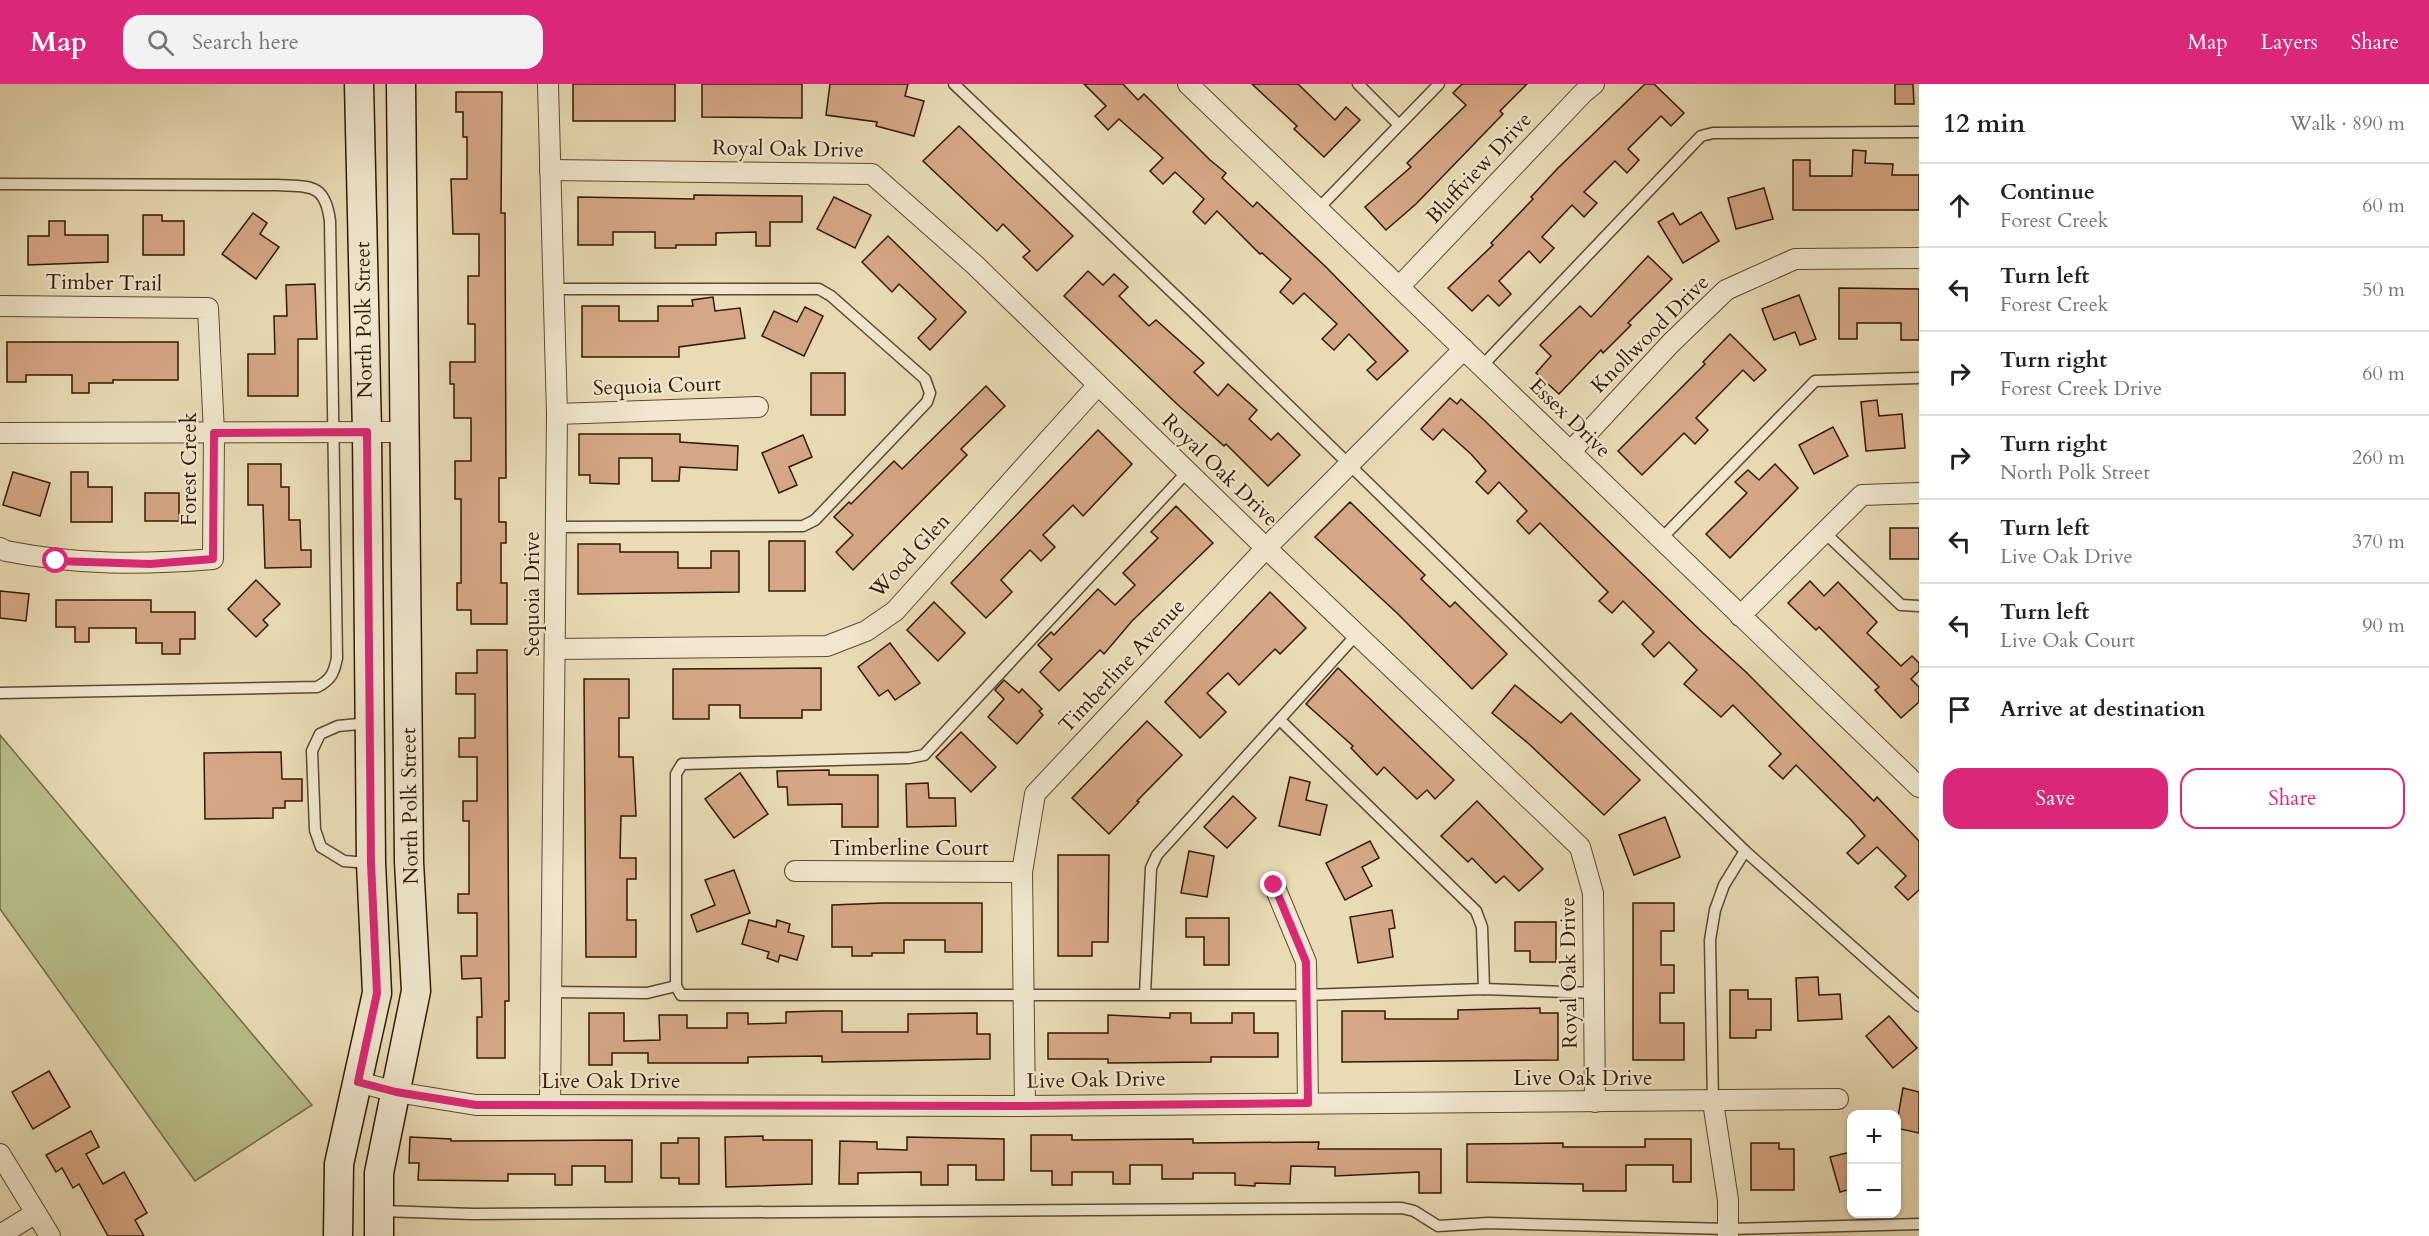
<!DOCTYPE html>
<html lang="en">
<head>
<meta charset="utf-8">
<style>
	body { margin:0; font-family:Cardo,serif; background:#f2f2f2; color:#202124 }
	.controls { position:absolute; right:18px; bottom:18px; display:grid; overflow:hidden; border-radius:12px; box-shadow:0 2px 4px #0004 }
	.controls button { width:54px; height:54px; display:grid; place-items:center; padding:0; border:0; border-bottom:2px solid #e0e0e0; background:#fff; color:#202124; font:30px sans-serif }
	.stop { position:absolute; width:18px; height:18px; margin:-14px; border:4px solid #db2777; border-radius:50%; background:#fff }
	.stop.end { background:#db2777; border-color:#fff; box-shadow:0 2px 6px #0008 }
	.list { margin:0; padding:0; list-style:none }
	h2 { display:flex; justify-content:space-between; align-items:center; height:78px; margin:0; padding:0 24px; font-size:26px }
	h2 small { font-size:20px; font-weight:400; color:#757577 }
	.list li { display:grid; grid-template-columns:39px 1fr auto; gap:18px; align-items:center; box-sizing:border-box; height:84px; padding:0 24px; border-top:2px solid #e0e0e0 }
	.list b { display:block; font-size:22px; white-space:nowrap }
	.list p { margin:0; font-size:20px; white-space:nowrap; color:#757577 }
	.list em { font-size:20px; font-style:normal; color:#757577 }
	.actions { display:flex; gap:12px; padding:18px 24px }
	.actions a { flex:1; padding:14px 0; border:2px solid #db2777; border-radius:18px; text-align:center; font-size:21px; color:#db2777 }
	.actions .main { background:#db2777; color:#fff }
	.icon { flex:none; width:33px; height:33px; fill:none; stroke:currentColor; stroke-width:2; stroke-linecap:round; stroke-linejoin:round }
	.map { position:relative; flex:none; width:1919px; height:1152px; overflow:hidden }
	header { display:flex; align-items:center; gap:36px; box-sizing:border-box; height:84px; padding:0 30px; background:#db2777; color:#fff }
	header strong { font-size:28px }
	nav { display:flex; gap:33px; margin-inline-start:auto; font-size:21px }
	.search { width:420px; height:54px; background:#f2f2f2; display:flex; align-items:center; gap:15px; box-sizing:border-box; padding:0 21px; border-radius:18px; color:#757577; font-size:22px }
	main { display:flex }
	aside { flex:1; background:#fff }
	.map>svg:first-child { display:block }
	.green { fill:#b9bf8b; stroke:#756c46; stroke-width:1.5 }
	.building { fill:#d6a786; stroke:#311801; stroke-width:1.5 }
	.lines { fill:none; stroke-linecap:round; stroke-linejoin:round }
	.service-casing { stroke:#5f492e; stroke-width:13 }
	.minor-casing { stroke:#5f492e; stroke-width:22 }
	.secondary-casing { stroke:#311801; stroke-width:31 }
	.service { stroke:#f1e8cf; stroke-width:10 }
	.minor { stroke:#f1e8cf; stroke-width:20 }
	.secondary { stroke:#f1e8cf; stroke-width:28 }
	.route { stroke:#db2777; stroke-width:8 }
	.labels { text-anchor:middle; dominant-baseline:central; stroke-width:4.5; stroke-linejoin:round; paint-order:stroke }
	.street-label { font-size:21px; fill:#311801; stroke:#f1e8cf }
</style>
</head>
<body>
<header>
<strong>Map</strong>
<div class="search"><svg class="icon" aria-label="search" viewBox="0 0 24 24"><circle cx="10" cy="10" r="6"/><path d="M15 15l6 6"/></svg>Search here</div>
<nav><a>Map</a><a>Layers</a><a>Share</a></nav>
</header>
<main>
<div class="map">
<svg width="1919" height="1152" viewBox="0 0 1919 1152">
	<rect width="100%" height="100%" fill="#e9dcb5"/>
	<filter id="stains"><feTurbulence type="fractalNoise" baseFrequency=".00333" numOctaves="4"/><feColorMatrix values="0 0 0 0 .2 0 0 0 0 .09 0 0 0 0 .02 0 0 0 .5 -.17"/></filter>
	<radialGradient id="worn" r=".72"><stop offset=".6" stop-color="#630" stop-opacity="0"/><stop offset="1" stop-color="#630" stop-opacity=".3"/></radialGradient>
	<polygon class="green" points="0,651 312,1021 195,1097 0,825"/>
	<g class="building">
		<rect x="573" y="0" width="102" height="37"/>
		<polygon points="702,0 802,0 802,34 702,33"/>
		<polygon points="830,0 908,0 905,12 924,17 914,52 876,42 877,38 826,31"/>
		<polygon points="1084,0 1123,0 1138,16 1144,10 1210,76 1226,89 1222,94 1253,123 1257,118 1327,184 1408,267 1377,296 1367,286 1376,278 1349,250 1334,266 1322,255 1337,240 1304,209 1293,220 1280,208 1291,195 1262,169 1260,170 1217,127 1205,140 1193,128 1204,115 1175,88 1163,100 1150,87 1163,74 1119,35 1108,46 1095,32 1106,22"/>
		<polygon points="1252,0 1298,0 1335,36 1346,23 1360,36 1324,73 1294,45 1297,42"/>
		<polygon points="1462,0 1527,0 1500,27 1503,30 1416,120 1386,146 1365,123 1411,83 1407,79 1466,21 1453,9"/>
		<polygon points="1645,0 1654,0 1684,29 1671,42 1661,32 1628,65 1639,76 1627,89 1615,77 1584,108 1597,119 1584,133 1572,121 1542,153 1554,164 1540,179 1529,167 1499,197 1511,210 1499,222 1488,211 1472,227 1448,204 1493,161 1491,159 1533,115 1531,113 1558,84"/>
		<polygon points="1895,0 1913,0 1914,20 1895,20"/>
		<polygon points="456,8 502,8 501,129 505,129 506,394 499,394 499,438 506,438 506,459 501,459 501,499 507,499 507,540 471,540 471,526 457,526 457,499 461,499 461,415 455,415 455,377 471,377 471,334 454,334 454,300 450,300 450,278 475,278 475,240 468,240 468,192 479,192 479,150 453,150 451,95 467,95 467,53 463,53 463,28 456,28"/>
		<polygon points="959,42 1073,152 1037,187 1023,173 1030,167 1003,140 997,147 923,77"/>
		<polygon points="1853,66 1866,67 1865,79 1893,80 1892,91 1919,91 1919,126 1793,126 1793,76 1810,76 1810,92 1852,92"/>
		<polygon points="1764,104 1773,135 1736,145 1728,114"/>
		<polygon points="694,111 802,112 802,138 770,138 770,162 756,162 756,148 716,149 716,161 676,161 676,164 655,164 655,148 613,148 613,161 578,161 578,113 694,115"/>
		<polygon points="834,113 871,131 855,164 817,145"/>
		<polygon points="1701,128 1719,157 1683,179 1658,138 1673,129 1680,141"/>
		<polygon points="253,129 267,139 260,150 279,163 256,195 222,170"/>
		<polygon points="143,131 162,131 162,137 184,137 184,171 143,171"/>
		<polygon points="49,137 65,137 65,151 108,151 108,178 28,181 28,152 49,152"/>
		<polygon points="888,152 966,228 930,266 918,254 936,235 899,200 892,208 862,178"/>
		<polygon points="1648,172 1672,195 1628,239 1631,241 1603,269 1601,266 1559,310 1536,289 1551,272 1540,261 1580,222 1591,233"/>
		<polygon points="1088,187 1103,201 1114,190 1128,203 1119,212 1149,242 1156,236 1204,279 1194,288 1218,312 1228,300 1257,326 1249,335 1271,356 1278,349 1300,371 1268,402 1226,360 1224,362 1178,321 1064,212"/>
		<polygon points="315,200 317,255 298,255 298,312 248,312 248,270 275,270 274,232 287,232 286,201"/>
		<polygon points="1839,204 1919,205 1919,256 1901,256 1901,239 1857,239 1857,255 1839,255"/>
		<polygon points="1799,211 1816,255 1800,261 1795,248 1774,256 1762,225"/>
		<polygon points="713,213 715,227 740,224 745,254 679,263 679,273 582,273 582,222 619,222 619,237 658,237 658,222 693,222 692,216"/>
		<polygon points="805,223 823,232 804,272 762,252 774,227 797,238"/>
		<polygon points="1730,250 1766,286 1754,297 1743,286 1696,334 1708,346 1695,360 1684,349 1642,391 1618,367 1705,280 1703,278"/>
		<polygon points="7,258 178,258 178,296 113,296 113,299 89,299 89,309 72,309 72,291 26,291 26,298 7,298"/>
		<rect x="811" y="289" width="34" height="42"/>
		<polygon points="986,302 1005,322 961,365 967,371 853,486 836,468 853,451 834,433 849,418 851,420 894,377 902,385"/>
		<polygon points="1450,314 1457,320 1461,315 1484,336 1703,549 1746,588 1874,717 1877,713 1919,757 1919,806 1908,816 1895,803 1906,792 1877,763 1858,780 1847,769 1865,752 1852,737 1796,681 1783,695 1769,682 1781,670 1733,621 1721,633 1684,600 1697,586 1669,558 1654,573 1642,560 1654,548 1623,517 1612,529 1599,517 1608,508 1540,439 1529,450 1517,437 1527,427 1499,398 1488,410 1476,398 1486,387 1471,370 1443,345 1433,356 1421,345"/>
		<polygon points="1877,316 1879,332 1902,330 1905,364 1866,367 1861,318"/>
		<polygon points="1833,343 1848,372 1814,390 1799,361"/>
		<polygon points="1098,346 1132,380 1083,432 1073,421 1043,451 1055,463 1041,477 1030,466 1001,496 1012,508 986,534 951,499"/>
		<polygon points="579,350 680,350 680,358 738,362 737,386 680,383 679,397 652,397 652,374 619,374 619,400 590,399 590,391 579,391"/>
		<polygon points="803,351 812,373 789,383 797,401 779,409 762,369"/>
		<polygon points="248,380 281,380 281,403 289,403 289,436 300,436 301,466 311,466 311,483 265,484 263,421 248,421"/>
		<polygon points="1775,380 1798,404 1730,474 1706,450 1747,409 1735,398 1748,386 1759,396"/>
		<polygon points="13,388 50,399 40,432 3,421"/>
		<polygon points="71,388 88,388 88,403 112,403 112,438 71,438"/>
		<rect x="145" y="409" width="34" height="28"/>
		<polygon points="1350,418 1425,491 1421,495 1450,523 1455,518 1507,570 1472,605 1397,529 1315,453"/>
		<polygon points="1176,422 1213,459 1132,537 1104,570 1100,566 1059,607 1040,588 1052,575 1038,561 1051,548 1054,551 1098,505 1115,521 1135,501 1123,489 1158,454 1151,448"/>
		<rect x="1890" y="444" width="29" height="31"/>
		<rect x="769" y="457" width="36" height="50"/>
		<polygon points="578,460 620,460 620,468 678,468 678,484 711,484 711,467 739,467 739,508 578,510"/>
		<polygon points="256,496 280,520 263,536 268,541 256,553 228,525"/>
		<polygon points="1810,497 1824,512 1838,498 1877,538 1867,549 1901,582 1912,572 1919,579 1919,587 1911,595 1919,603 1919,618 1901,634 1875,606 1879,603 1819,543 1816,546 1788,519"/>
		<polygon points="0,507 29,510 26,537 0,534"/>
		<polygon points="1270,508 1306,544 1280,570 1275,565 1239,601 1228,589 1207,609 1226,628 1200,654 1165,618"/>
		<polygon points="56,516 151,516 151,528 195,528 195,555 180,555 180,570 162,570 162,559 136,559 136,544 89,544 89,558 75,558 75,543 56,543"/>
		<polygon points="934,518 965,549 938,577 907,546"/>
		<polygon points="890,559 920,599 895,616 888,606 879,612 858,583"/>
		<polygon points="477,566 507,566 509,917 505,917 505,974 477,974 477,933 482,933 481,894 462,895 461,872 477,872 477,829 458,829 458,810 469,810 469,737 463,737 463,717 477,717 477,673 459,673 459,654 475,654 475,610 456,610 456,589 477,589"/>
		<polygon points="821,584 821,626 802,626 802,634 740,634 740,621 709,621 709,635 673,635 673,585"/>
		<polygon points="1338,584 1454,696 1435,715 1427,706 1417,715 1384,683 1377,691 1351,664 1353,662 1306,620"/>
		<polygon points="584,595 629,595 629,634 619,634 619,673 633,673 636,732 621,732 620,774 636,774 636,795 627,795 627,836 636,836 636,873 586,873"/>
		<polygon points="1004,596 1019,609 1022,605 1042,625 1039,627 1043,631 1017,660 988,633 1004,615 995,606"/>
		<polygon points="1515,601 1561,639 1571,629 1640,696 1604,731 1529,660 1492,629"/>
		<polygon points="1147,637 1182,671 1137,717 1139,718 1109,750 1072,714"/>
		<polygon points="961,648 996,683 971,708 936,673"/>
		<polygon points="281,668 282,695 302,695 302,717 285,717 285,724 273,724 273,734 205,735 204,669"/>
		<polygon points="829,686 829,691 878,691 878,743 842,743 842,720 788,721 787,703 778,703 777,687"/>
		<polygon points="740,689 768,730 734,754 705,715"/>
		<polygon points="1290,693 1310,698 1306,716 1327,721 1320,751 1279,742"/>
		<polygon points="928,699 929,714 955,714 956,742 907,743 906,700"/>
		<polygon points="1233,712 1256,734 1227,764 1204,743"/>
		<polygon points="1477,717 1543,785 1519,807 1504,792 1496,799 1472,774 1468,778 1441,752"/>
		<polygon points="1665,733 1680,773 1634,791 1619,751"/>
		<polygon points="1370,757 1379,774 1362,783 1372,802 1345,816 1326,779"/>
		<polygon points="1189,767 1214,772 1207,813 1181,809"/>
		<polygon points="1058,771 1109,771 1108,858 1092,858 1092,872 1058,872"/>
		<polygon points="734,786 750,829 697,848 691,831 715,821 705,796"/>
		<polygon points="883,819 982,819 982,868 945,868 945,856 904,856 904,869 872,869 872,872 852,872 852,863 832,863 832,821"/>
		<polygon points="1633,819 1674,819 1674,847 1661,847 1661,881 1674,881 1674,909 1660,909 1660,939 1684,939 1684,976 1633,976"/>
		<polygon points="1392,826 1395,844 1389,845 1393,873 1358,879 1350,833"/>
		<polygon points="1186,834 1229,834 1229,881 1204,881 1204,853 1186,853"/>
		<polygon points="749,836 776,843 777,836 790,840 788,848 804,852 797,876 780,871 778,878 767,874 769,868 742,860"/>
		<polygon points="1515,838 1556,838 1556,878 1530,878 1530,867 1515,867"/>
		<polygon points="1818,893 1819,911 1840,910 1842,935 1798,937 1796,894"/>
		<polygon points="1730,906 1748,906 1748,915 1771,915 1771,946 1756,946 1756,954 1730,954"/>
		<polygon points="1540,924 1540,929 1558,929 1558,976 1342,978 1342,927 1385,927 1385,935 1458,935 1458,926"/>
		<polygon points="822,927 842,927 842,948 908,948 908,930 977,929 977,950 990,950 990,975 822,978 822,972 748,973 748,979 648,979 648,969 612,969 612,981 589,981 589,929 624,929 624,957 660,956 659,931 687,931 687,944 727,944 727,929 748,929 748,940 786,939 786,928"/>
		<polygon points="1170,929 1191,929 1191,939 1232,939 1232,929 1254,929 1254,949 1278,949 1278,973 1211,973 1211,978 1108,979 1108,975 1048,975 1048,949 1108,949 1108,931 1170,934"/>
		<polygon points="1889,932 1917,964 1893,984 1866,952"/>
		<polygon points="49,987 70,1023 33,1045 12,1008"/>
		<polygon points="1903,1004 1919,1008 1919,1049 1896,1044"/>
		<polygon points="91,1047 99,1063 86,1070 103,1100 124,1088 147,1129 135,1136 144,1152 108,1152 79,1100 73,1104 62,1084 56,1088 46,1071"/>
		<polygon points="1031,1051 1072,1051 1072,1056 1193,1055 1193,1059 1319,1058 1318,1065 1441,1065 1441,1109 1419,1109 1419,1088 1335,1092 1335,1083 1291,1082 1290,1100 1255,1099 1255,1102 1235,1101 1235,1089 1193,1089 1193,1095 1162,1095 1162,1081 1130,1081 1130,1100 1113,1100 1113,1088 1072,1088 1072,1101 1052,1101 1052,1087 1031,1087"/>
		<polygon points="763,1052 763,1056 812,1056 812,1100 726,1103 725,1053"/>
		<polygon points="410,1053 451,1055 451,1057 632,1056 632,1098 605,1098 605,1082 572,1082 572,1101 555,1101 555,1090 508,1090 508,1097 418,1096 419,1079 409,1079"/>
		<polygon points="907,1053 1004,1055 1004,1096 976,1096 976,1081 948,1081 948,1101 921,1101 921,1088 858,1089 858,1100 839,1100 840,1057 877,1058 877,1065 907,1066"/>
		<polygon points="678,1054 699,1054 699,1100 679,1100 679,1094 661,1094 661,1059 678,1059"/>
		<polygon points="1645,1055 1691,1055 1691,1098 1673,1098 1673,1081 1626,1081 1626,1107 1583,1107 1583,1100 1467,1098 1467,1060 1563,1059 1563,1063 1645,1063"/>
		<polygon points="1751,1059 1779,1059 1779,1065 1794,1065 1794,1106 1751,1106"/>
		<polygon points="1851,1068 1851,1105 1840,1108 1830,1073"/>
	</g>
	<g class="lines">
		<g class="service-casing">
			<g id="service">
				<polyline points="954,0 1197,232 1745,767 1919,922"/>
				<polyline points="1358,0 1398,40"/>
				<path d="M0,100L277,101C311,103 325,99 330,137L337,574C334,589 331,596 317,603L0,609"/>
				<polyline points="1318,125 1439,0"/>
				<polyline points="554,205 819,205 831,212 925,295 930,309 927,318 815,436 803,442 557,443"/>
				<polyline points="1482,282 1701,52 1713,49 1919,48"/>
				<polyline points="1187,388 924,671 909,674 682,680 676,690 676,902 681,911 1306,911 1484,905 1594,909"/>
				<polyline points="1824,448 1901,521 1919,522"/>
				<polyline points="1660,456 1815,297 1919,294"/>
				<polyline points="1281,637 1476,827 1482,843 1484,905"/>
				<polyline points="368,779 344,777 321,763 315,746 312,667 320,650 338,642 369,639"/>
				<polyline points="551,908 647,909 676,902"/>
				<polyline points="1145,910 1151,784 1157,771 1357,550"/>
				<polyline points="1713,1018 1710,856 1715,826 1724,801 1745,767"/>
				<polyline points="380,1127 473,1130 1402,1124 1414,1127 1438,1142 1488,1139 1728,1145 1919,1140"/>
			</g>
		</g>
		<g class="minor-casing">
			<g id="minor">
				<polyline points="548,0 557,330 550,1021"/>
				<polyline points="1188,0 1919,703"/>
				<polyline points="550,86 872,90 975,181 1266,464 1580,763 1593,809 1595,1018"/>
				<polyline points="1399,203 1583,9 1594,0"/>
				<path d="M0,222L208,224L214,349L213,475C141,481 77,481 6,467L0,464"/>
				<polyline points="557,330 758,323"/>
				<polyline points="0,349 406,348"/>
				<polyline points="1570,368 1671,259 1726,206 1795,175 1919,174"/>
				<polyline points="1740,532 1862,411 1919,409"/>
				<polyline points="556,565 827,562 866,547 895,527 1098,301"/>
				<polyline points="795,787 1022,788"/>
				<polyline points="1274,801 1306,878 1308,1019"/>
				<polyline points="358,998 396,1008 476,1021 1025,1022 1838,1015"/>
				<polyline points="1713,1018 1728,1116 1728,1152"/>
				<polyline points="1025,1022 1022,788 1035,710 1266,464 1464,265"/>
				<polyline points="0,1070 50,1152"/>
				<polyline points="0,1151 36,1129"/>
			</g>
		</g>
		<g class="secondary-casing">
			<g id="secondary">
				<polyline points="338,1152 339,1080 377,909 371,779 367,348 359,0"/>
				<polyline points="379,1152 379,1089 416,907 409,778 401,0"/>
			</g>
		</g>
		<use href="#service" class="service"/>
		<use href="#minor" class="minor"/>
		<use href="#secondary" class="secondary"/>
	</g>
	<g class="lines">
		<polyline class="route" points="56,477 150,480 213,475 214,349 367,348 371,779 377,909 358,998 396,1008 476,1021 1025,1022 1308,1019 1306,878 1274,801"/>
	</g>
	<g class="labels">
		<g class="street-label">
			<text transform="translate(788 65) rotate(1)">Royal Oak Drive</text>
			<text transform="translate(1479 84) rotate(-47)">Bluffview Drive</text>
			<text transform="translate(104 199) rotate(1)">Timber Trail</text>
			<text transform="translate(364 236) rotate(-91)">North Polk Street</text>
			<text transform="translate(1650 250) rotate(-45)">Knollwood Drive</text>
			<text transform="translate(657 302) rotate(-2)">Sequoia Court</text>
			<text transform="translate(1570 334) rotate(44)">Essex Drive</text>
			<text transform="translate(189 385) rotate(-90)">Forest Creek</text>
			<text transform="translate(1220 386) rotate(44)">Royal Oak Drive</text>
			<text transform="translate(910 472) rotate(-47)">Wood Glen</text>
			<text transform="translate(532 510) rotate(-90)">Sequoia Drive</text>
			<text transform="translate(1122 582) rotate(-47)">Timberline Avenue</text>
			<text transform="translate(410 722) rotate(-91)">North Polk Street</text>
			<text x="909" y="764">Timberline Court</text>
			<text transform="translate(1569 889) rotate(-91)">Royal Oak Drive</text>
			<text x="1583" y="994">Live Oak Drive</text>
			<text transform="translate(1096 996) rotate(-1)">Live Oak Drive</text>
			<text x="611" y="997">Live Oak Drive</text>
		</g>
	</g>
	<rect width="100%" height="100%" filter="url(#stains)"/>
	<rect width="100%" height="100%" fill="url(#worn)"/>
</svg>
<div class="controls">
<button>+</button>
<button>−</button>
</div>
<div class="stop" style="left:56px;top:477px"></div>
<div class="stop end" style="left:1274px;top:801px"></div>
</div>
<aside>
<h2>12 min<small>Walk · 890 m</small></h2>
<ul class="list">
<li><svg class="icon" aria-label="ahead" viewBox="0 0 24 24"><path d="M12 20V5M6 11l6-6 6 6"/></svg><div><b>Continue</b><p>Forest Creek</p></div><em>60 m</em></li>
<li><svg class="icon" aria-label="left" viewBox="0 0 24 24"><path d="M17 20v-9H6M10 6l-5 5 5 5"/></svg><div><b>Turn left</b><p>Forest Creek</p></div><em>50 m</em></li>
<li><svg class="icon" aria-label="right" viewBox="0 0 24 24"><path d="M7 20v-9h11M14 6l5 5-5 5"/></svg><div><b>Turn right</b><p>Forest Creek Drive</p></div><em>60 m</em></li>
<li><svg class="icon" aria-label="right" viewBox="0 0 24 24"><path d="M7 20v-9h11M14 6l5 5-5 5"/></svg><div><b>Turn right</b><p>North Polk Street</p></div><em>260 m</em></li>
<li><svg class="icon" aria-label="left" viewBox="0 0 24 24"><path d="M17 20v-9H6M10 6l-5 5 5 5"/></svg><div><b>Turn left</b><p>Live Oak Drive</p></div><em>370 m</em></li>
<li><svg class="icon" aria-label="left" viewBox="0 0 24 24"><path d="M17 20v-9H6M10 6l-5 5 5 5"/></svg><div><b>Turn left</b><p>Live Oak Court</p></div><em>90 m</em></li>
<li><svg class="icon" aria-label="arrive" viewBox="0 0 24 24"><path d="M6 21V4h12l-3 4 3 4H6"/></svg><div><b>Arrive at destination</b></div></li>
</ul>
<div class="actions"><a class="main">Save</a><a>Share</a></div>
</aside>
</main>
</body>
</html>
